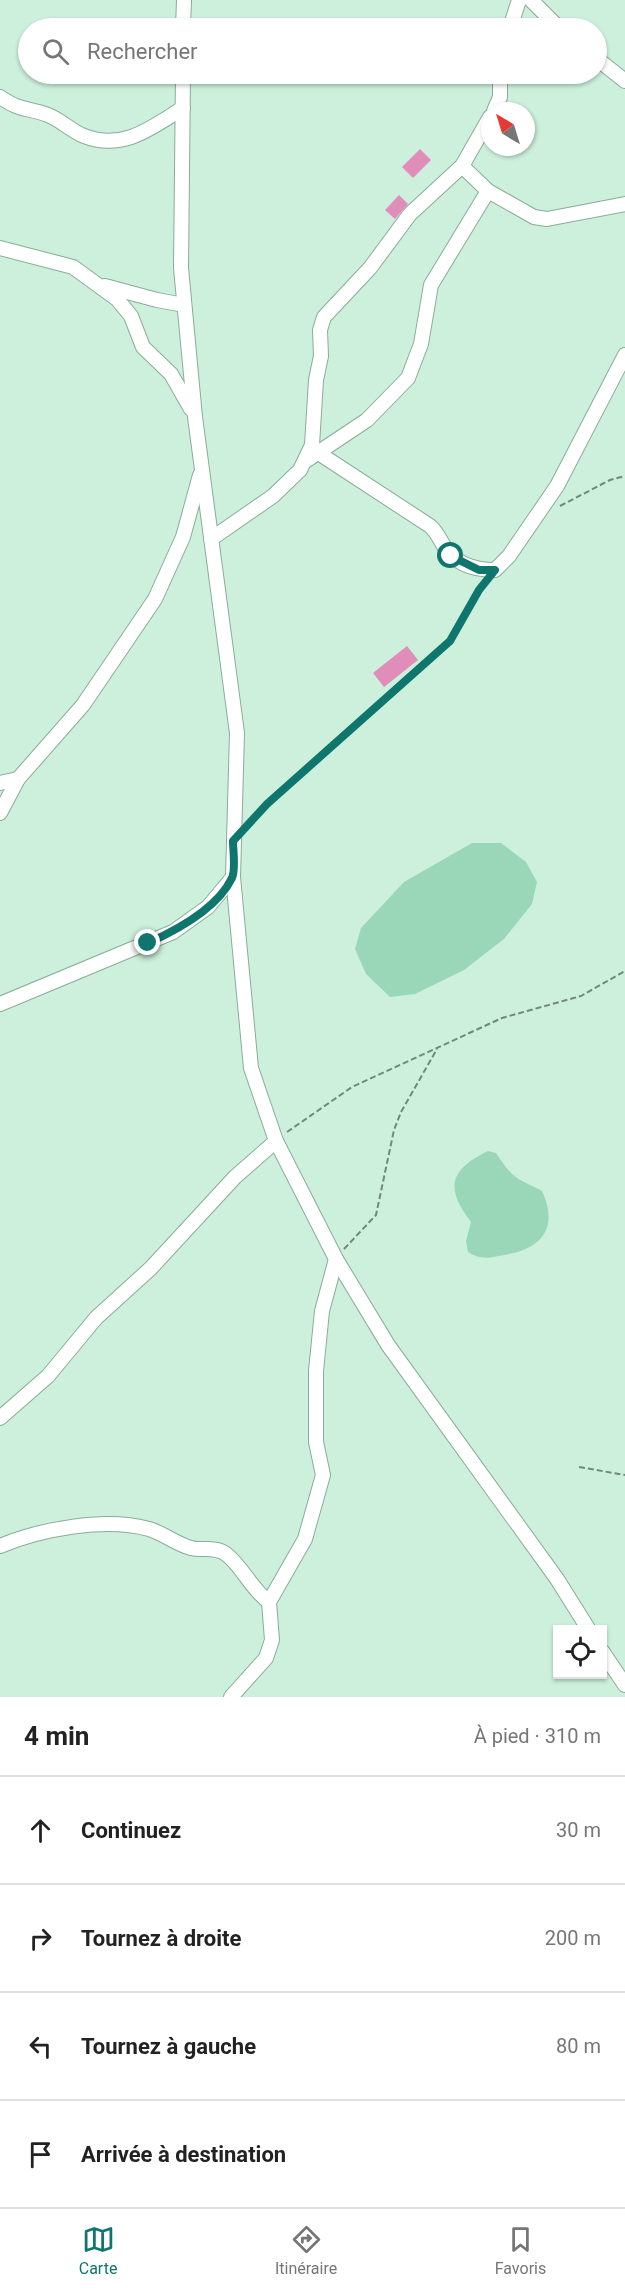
<!DOCTYPE html>
<html lang="fr">
<head>
<meta charset="utf-8">
<style>
	body { margin:0; font-family:Roboto,sans-serif; background:#f6f6f6; color:#222 }
	.controls { position:absolute; right:18px; bottom:18px; display:grid; overflow:hidden; border-radius:0px; box-shadow:0 2px 4px #0004 }
	.controls button { width:54px; height:54px; display:grid; place-items:center; padding:0; border:0; border-bottom:2px solid #e0e0e0; background:#fff; color:#222; font:30px sans-serif }
	.compass { position:absolute; left:481px; top:102px; width:54px; height:54px; border-radius:50%; background:#fff; box-shadow:0 2px 4px #0004; rotate:322deg }
	.stop { position:absolute; width:18px; height:18px; margin:-14px; border:4px solid #0f766e; border-radius:50%; background:#fff }
	.stop.end { background:#0f766e; border-color:#fff; box-shadow:0 2px 6px #0008 }
	.list { margin:0; padding:0; list-style:none }
	h2 { display:flex; justify-content:space-between; align-items:center; height:78px; margin:0; padding:0 24px; font-size:26px }
	h2 small { font-size:20px; font-weight:400; color:#767676 }
	.list li { display:grid; grid-template-columns:39px 1fr auto; gap:18px; align-items:center; box-sizing:border-box; height:108px; padding:0 24px; border-top:2px solid #e0e0e0 }
	.list b { display:block; font-size:22px; white-space:nowrap }
	.list em { font-size:20px; font-style:normal; color:#767676 }
	.icon { flex:none; width:33px; height:33px; fill:none; stroke:currentColor; stroke-width:2; stroke-linecap:round; stroke-linejoin:round }
	.map { position:relative; flex:none; width:625px; height:1697px; overflow:hidden }
	.search { position:absolute; background:#fff; box-shadow:0 2px 4px #0004; left:18px; right:18px; top:18px; height:66px; display:flex; align-items:center; gap:15px; box-sizing:border-box; padding:0 21px; border-radius:33px; color:#767676; font-size:22px }
	.sheet { height:510px; background:#fff }
	nav { display:flex; justify-content:space-around; align-items:center; box-sizing:border-box; height:84px; border-top:2px solid #e0e0e0; background:#fff; font-size:16px; color:#767676 }
	nav a { display:grid; justify-items:center; gap:3px }
	nav .on { color:#0f766e }
	.map>svg:first-child { display:block }
	.green { fill:#9ad7b8 }
	.building { fill:#e18db9 }
	.lines { fill:none; stroke-linecap:round; stroke-linejoin:round }
	.street-casing { stroke:#8aac9a; stroke-width:16 }
	.path { stroke:#70897b; stroke-width:2; stroke-dasharray:6 3; stroke-linecap:butt }
	.street { stroke:#fff; stroke-width:14 }
	.route { stroke:#0f766e; stroke-width:8 }
</style>
</head>
<body>
<div class="map">
<svg width="625" height="1697" viewBox="0 0 625 1697">
	<rect width="100%" height="100%" fill="#ccf0dc"/>
	<g class="green">
		<polygon points="472,843 501,843 526,862 537,882 532,904 504,939 464,970 415,994 390,997 366,974 355,949 361,928 404,882"/>
		<path d="M488,1151L496,1153C514,1180 515,1177 542,1191C559,1228 542,1249 504,1255C489,1258 481,1260 468,1252L466,1241L471,1222C445,1188 449,1170 488,1151Z"/>
	</g>
	<g class="building">
		<polygon points="420,149 431,160 413,178 402,167"/>
		<polygon points="399,195 408,204 395,219 385,210"/>
		<polygon points="407,646 418,660 384,687 373,673"/>
	</g>
	<g class="lines">
		<g class="street-casing">
			<g id="street">
				<polyline points="531,0 559,28"/>
				<polyline points="183,28 184,0"/>
				<polyline points="510,28 519,0"/>
				<polyline points="596,58 625,81"/>
				<polyline points="183,74 181,268 195,417 237,733 233,877 251,1068 276,1141 336,1259 388,1345 557,1579 589,1630"/>
				<path d="M0,97C22,112 27,107 48,115C61,120 71,131 84,136C123,151 151,128 183,108"/>
				<polyline points="494,111 500,97 500,74"/>
				<polyline points="462,166 488,191"/>
				<polyline points="0,248 73,267 117,299 131,316 143,347 171,374 191,409"/>
				<polyline points="105,286 157,300 184,305"/>
				<path d="M320,454L430,526C437,532 439,538 444,546C455,564 475,570 495,570L509,556L557,486L625,355"/>
				<polyline points="307,460 367,420 408,378 421,344 431,285 488,191 534,217 547,219 625,204"/>
				<polyline points="211,539 273,496 300,470 312,445 316,380 321,356 320,330 324,317 370,268 410,214 462,166 490,117"/>
				<polyline points="0,783 18,779"/>
				<polyline points="0,813 18,779 83,705 155,599 183,537 200,475"/>
				<polyline points="0,1004 173,932 208,907 233,877"/>
				<polyline points="0,1418 48,1376 96,1318 151,1268 235,1177 276,1141"/>
				<path d="M0,1546C41,1529 105,1517 149,1529C163,1533 176,1544 191,1548C202,1551 215,1546 226,1554C243,1567 251,1589 269,1602"/>
				<polyline points="602,1651 625,1685"/>
				<polyline points="231,1697 266,1658 272,1640 269,1602 305,1539 323,1475 316,1442 316,1371 322,1311 336,1259"/>
			</g>
		</g>
		<g class="path">
			<polyline points="560,506 610,480 625,476"/>
			<polyline points="248,825 267,804 450,641 485,582"/>
			<polyline points="287,1132 352,1087 502,1018 581,996 625,971"/>
			<polyline points="344,1249 376,1215 394,1130 401,1112 437,1049"/>
			<polyline points="579,1467 625,1475"/>
		</g>
		<use href="#street" class="street"/>
	</g>
	<g class="lines">
		<path class="route" d="M148,943C177,930 217,909 232,878C236,869 233,851 233,841L267,804L450,641L479,590L495,570H479L451,556"/>
	</g>
</svg>
<div class="controls">
<button><svg class="icon" aria-label="locate" viewBox="0 0 24 24"><circle cx="12" cy="12" r="6"/><path d="M12 2v4M12 18v4M2 12h4M18 12h4"/></svg></button>
</div>
<svg class="compass" viewBox="-18 -18 36 36"><path d="M0-13l5 13h-10z" fill="#e53935"/><path d="M0 13l5-13h-10z" fill="#767676"/></svg>
<div class="stop" style="left:451px;top:556px"></div>
<div class="stop end" style="left:148px;top:943px"></div>
<div class="search"><svg class="icon" aria-label="search" viewBox="0 0 24 24"><circle cx="10" cy="10" r="6"/><path d="M15 15l6 6"/></svg>Rechercher</div>
</div>
<section class="sheet">
<h2>4 min<small>À pied · 310 m</small></h2>
<ul class="list">
<li><svg class="icon" aria-label="ahead" viewBox="0 0 24 24"><path d="M12 20V5M6 11l6-6 6 6"/></svg><div><b>Continuez</b></div><em>30 m</em></li>
<li><svg class="icon" aria-label="right" viewBox="0 0 24 24"><path d="M7 20v-9h11M14 6l5 5-5 5"/></svg><div><b>Tournez à droite</b></div><em>200 m</em></li>
<li><svg class="icon" aria-label="left" viewBox="0 0 24 24"><path d="M17 20v-9H6M10 6l-5 5 5 5"/></svg><div><b>Tournez à gauche</b></div><em>80 m</em></li>
<li><svg class="icon" aria-label="arrive" viewBox="0 0 24 24"><path d="M6 21V4h12l-3 4 3 4H6"/></svg><div><b>Arrivée à destination</b></div></li>
</ul>
</section>
<nav>
<a class="on"><svg class="icon" aria-label="map" viewBox="0 0 24 24"><path d="M3 6l6-2 6 2 6-2v14l-6 2-6-2-6 2zM9 4v14M15 6v14"/></svg>Carte</a>
<a><svg class="icon" aria-label="directions" viewBox="0 0 24 24"><path d="M12 3l9 9-9 9-9-9zM9 14v-3h6M13 9l2 2-2 2"/></svg>Itinéraire</a>
<a><svg class="icon" aria-label="saved" viewBox="0 0 24 24"><path d="M7 4h10v16l-5-4-5 4z"/></svg>Favoris</a>
</nav>
</body>
</html>
